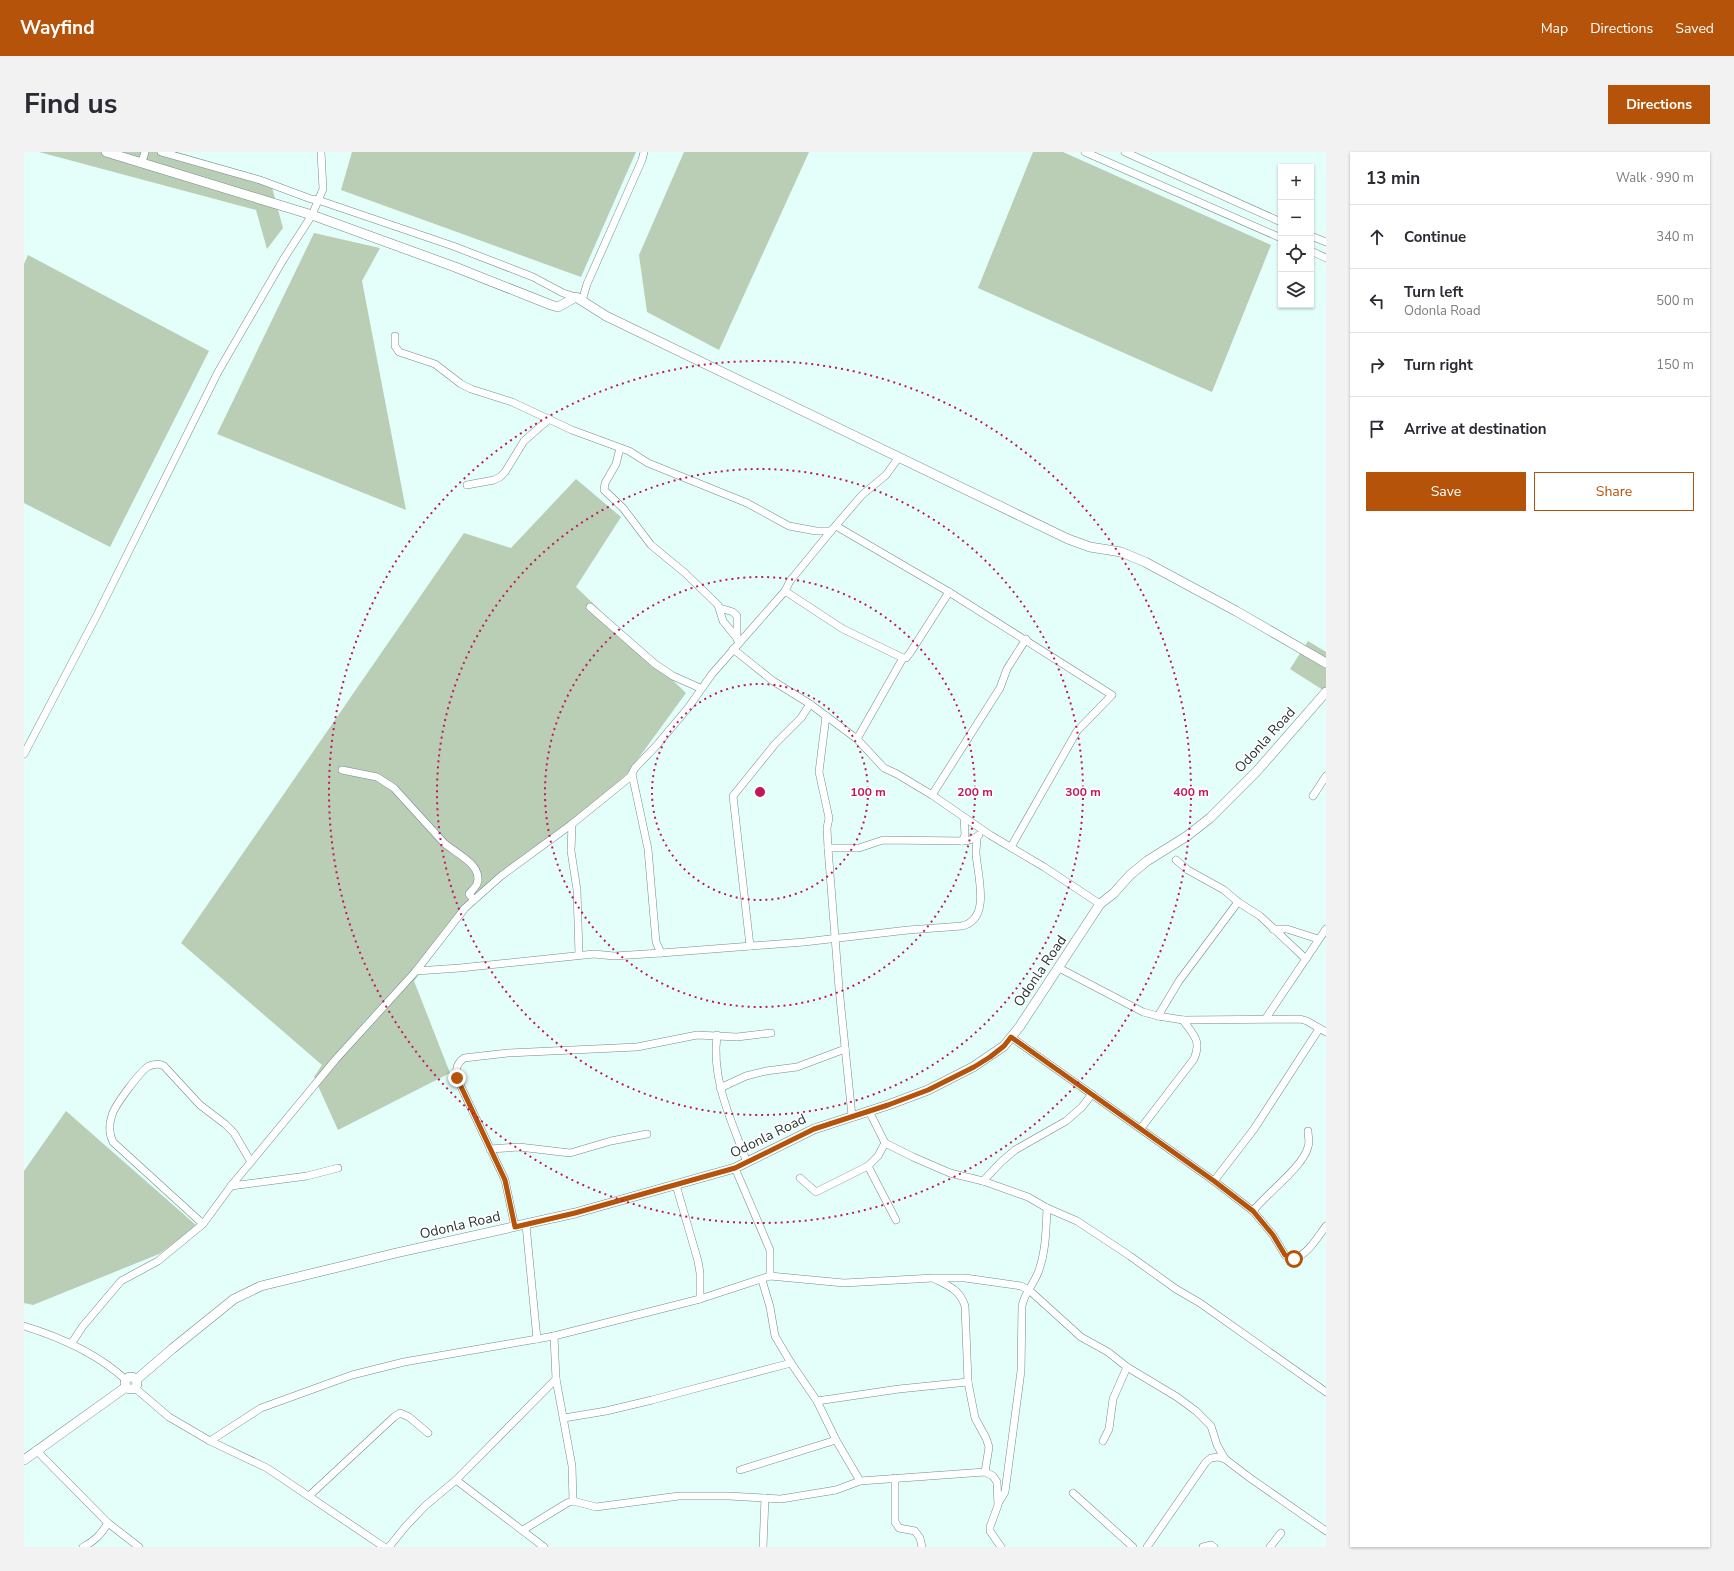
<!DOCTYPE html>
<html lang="en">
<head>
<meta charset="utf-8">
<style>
	body { margin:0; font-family:"Nunito Sans",sans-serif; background:#f2f2f3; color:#2b2b33 }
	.controls { position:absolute; right:12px; top:12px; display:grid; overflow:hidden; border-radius:0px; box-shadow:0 1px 3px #0004 }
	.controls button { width:36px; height:36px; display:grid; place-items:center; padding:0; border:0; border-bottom:1px solid #e1e1e2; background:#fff; color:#2b2b33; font:20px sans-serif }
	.stop { position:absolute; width:12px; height:12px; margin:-9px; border:3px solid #b45309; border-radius:50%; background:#fff }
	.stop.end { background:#b45309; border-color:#fff; box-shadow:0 1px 4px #0008 }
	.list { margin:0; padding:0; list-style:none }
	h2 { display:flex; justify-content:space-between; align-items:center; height:52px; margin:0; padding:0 16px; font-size:17px }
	h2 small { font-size:13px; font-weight:400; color:#7c7c81 }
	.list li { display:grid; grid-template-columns:26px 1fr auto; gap:12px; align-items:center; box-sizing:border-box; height:64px; padding:0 16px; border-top:1px solid #e1e1e2 }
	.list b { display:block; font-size:15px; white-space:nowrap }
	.list p { margin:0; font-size:13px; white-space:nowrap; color:#7c7c81 }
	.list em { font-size:13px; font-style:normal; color:#7c7c81 }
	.actions { display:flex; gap:8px; padding:12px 16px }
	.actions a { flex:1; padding:9px 0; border:1px solid #b45309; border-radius:0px; text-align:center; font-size:14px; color:#b45309 }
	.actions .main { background:#b45309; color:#fff }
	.icon { flex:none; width:22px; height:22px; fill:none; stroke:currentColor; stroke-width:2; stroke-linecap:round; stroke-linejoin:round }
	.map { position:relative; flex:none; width:1302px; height:1395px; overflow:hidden; border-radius:0px }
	header { display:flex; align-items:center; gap:24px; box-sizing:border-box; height:56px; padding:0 20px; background:#b45309; color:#fff }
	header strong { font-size:19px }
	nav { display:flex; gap:22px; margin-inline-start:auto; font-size:14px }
	.intro { display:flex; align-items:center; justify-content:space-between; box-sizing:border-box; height:96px; padding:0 24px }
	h1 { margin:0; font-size:28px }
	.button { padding:10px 18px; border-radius:0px; background:#b45309; color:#fff; font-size:14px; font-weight:700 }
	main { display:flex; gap:24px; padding:0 24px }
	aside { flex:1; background:#fff; border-radius:0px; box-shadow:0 1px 3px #0004 }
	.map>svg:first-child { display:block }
	.green { fill:#b9ceb5 }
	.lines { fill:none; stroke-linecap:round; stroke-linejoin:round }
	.minor-casing { stroke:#708e8a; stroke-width:8 }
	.tertiary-casing { stroke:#708e8a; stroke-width:10 }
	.minor { stroke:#fff; stroke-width:7 }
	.tertiary { stroke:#fff; stroke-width:9 }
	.route { stroke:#b45309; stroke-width:5 }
	.ring { fill:none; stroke:#c2185b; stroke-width:2; stroke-dasharray:2 4 }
	.labels { text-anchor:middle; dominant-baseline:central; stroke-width:3.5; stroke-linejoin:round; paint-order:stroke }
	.street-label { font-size:14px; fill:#2a3635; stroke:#fff }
	.centre { fill:#c2185b; stroke:#fff; stroke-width:2 }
	.ring-label { font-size:12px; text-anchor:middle; font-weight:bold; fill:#c2185b; stroke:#fff; stroke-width:3.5; stroke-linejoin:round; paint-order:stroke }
</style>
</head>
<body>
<header>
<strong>Wayfind</strong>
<nav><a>Map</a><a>Directions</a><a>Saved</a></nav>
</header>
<div class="intro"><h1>Find us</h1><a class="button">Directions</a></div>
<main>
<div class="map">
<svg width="1302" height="1395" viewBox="0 0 1302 1395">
	<rect width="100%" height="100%" fill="#e4fefa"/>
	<g class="green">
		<polygon points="15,0 153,0 233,23 246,28 259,76 243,97 232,58"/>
		<polygon points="328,0 612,0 557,125 317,38"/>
		<polygon points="660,0 785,0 695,198 623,160 615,103"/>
		<polygon points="1009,0 1039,0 1247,93 1188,240 954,136"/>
		<polygon points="290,81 356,96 338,129 382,358 193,282"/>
		<polygon points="4,103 185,199 86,395 0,351 0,112"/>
		<polygon points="552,327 597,365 552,435 662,541 603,622 523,691 478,727 440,762 390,829 426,921 314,978 290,925 298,913 157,791 440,381 487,396"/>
		<polygon points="1284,489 1302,500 1302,540 1266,517"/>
		<polygon points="42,959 173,1074 135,1102 9,1153 0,1151 0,1019"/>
	</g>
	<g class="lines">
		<g class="minor-casing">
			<g id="minor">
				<polyline points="137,0 236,28 287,47 294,48 429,94 509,125 539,141 552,145"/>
				<polyline points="1061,0 1257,86"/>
				<polyline points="1101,0 1257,70"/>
				<polyline points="118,10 121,0"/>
				<polyline points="1287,84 1302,90"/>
				<polyline points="1287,99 1302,106"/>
				<polyline points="558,149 563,132 618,8 620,0"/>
				<polyline points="371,184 371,194 375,200 411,212 437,232 447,237 488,250 548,278 605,299 624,311 723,351 765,374 792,379 807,379"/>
				<polyline points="596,296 592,312 581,331 580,338 599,356 627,393 661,421 694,453 699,469 716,490"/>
				<polyline points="443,333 470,328 476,325 481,320 500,289 525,267"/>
				<polyline points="812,374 925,440 1088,543 1053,579 987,695"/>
				<polyline points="761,439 819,477 879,506 882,506 886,501 925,440"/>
				<polyline points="566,455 631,512 649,524 676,536"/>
				<polyline points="696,456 709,460 713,464 713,487"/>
				<polyline points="709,497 749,529 786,552 833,587 860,616 873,622 908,643 966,683 1020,715 1076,752"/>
				<polyline points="802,564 795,620 805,666 803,676 804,696 815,836 828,964"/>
				<polyline points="833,587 879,506"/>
				<polyline points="0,602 73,463 194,220 259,108 288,63 299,37 297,0"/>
				<path d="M318,618L353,625L370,636L420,691C431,701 460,713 453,732C451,736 447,739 445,742L450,748"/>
				<polyline points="608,622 624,697 632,790 637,801"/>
				<polyline points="908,643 976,536 983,517 1002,487"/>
				<polyline points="1289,644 1302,624"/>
				<polyline points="548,672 547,699 553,738 555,803"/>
				<polyline points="938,689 941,683 940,666"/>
				<polyline points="804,696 835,696 859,688 942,689 949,687 955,683"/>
				<polyline points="1152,708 1164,718 1200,738 1214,750 1236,764 1282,807"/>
				<polyline points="1249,777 1263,777 1294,787"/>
				<polyline points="726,794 709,644 751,592 777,566 786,552"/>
				<polyline points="1035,816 1119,860 1134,864 1159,868 1276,867 1283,869 1302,880"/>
				<path d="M392,819L436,816L570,802L590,804L637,801L780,790L884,778L938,774C968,767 953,722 952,701C952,696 953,690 953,685"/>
				<polyline points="1134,864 1155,829 1214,750"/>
				<polyline points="1242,866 1302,777"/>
				<path d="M693,883C687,929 708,969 723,1011"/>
				<path d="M987,885L1190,1029L1229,1059L1249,1083L1261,1103L1270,1107C1285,1101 1293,1086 1302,1074"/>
				<polyline points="696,936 722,924 742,919 773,915 821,897"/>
				<polyline points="845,959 861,991 889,1005 926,1021 959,1029 1004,1045 1023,1056 1053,1069 1106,1104 1152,1137 1176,1151 1302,1240"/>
				<path d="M1117,976L1170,907C1178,888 1169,883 1159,868"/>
				<polyline points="861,991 854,1004 844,1014 872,1068"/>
				<polyline points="466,997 495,995 546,1001 587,989 623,982"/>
				<polyline points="711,1016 746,1098 746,1124"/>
				<polyline points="776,1026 792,1040 844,1014"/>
				<polyline points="959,1029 977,1010 991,998 1042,969 1058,955 1068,942"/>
				<polyline points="1190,1029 1230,977 1295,877"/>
				<polyline points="652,1033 674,1109 676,1121 676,1147"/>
				<polyline points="207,1034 283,1024 314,1016"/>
				<path d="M1229,1059C1243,1041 1279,1015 1284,995C1286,990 1284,984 1284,979"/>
				<path d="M179,1072L89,990C85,982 85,972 88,963C91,953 117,918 125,914C130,912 135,911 140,914L176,953L201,972L210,981L227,1010"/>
				<polyline points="502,1073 513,1187"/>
				<path d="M491,1075L481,1028L433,926C432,917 432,912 440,906L484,901L613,895L673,883L713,885L747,881"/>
				<path d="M911,1127C925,1134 936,1138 941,1154L944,1230L951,1266L962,1286L965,1295L961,1320"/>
				<polyline points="738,1128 746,1155 751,1184 767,1211 793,1249 812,1288 836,1329"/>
				<path d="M0,1174C36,1185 74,1202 102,1228"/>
				<polyline points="530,1184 532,1227 548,1314 549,1349"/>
				<polyline points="47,1192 59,1174 97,1129 134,1109 179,1072 207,1034 312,907 392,819 441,756 477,724 548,672 606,625 611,616 632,594 664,556 688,522 761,439 766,429 807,379 838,343 862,323 875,305"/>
				<polyline points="111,1236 145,1265 186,1289 243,1316 360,1395"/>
				<polyline points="793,1249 875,1237 944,1230"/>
				<polyline points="540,1266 582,1259 628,1248 767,1211"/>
				<polyline points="186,1289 237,1256 328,1223 380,1210 530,1184 676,1147 746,1124 820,1131 909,1126 941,1126 997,1134 1005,1138 1057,1185 1084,1200 1103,1215 1153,1245 1172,1259 1187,1274 1193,1293 1201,1307"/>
				<polyline points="1079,1289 1085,1277 1089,1247 1103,1215"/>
				<polyline points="12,1298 84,1371 115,1395"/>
				<polyline points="716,1318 812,1288"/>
				<polyline points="871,1326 871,1370 875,1376 891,1379 896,1386 898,1395"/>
				<polyline points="432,1328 520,1395"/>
				<polyline points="1049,1341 1109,1395"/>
				<polyline points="285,1344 370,1265 376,1261 385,1265 404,1281"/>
				<path d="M975,1350L981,1340L997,1219L998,1154C1000,1141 1011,1131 1015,1118C1022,1098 1022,1077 1023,1056"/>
				<polyline points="499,1378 543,1351 549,1349 572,1355 655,1344 705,1344 757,1347 812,1338 836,1329 961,1320 969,1324 973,1330 974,1353 966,1375 966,1379 977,1395"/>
				<path d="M59,1395C71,1389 77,1382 84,1371"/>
				<polyline points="365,1395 382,1374 401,1354 432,1328 532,1227"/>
				<polyline points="739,1395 741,1346"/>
				<polyline points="1123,1395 1182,1310 1187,1306 1194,1305 1201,1307 1226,1326 1302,1379"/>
				<polyline points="1179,1395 1187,1393 1190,1395"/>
				<polyline points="1246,1395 1257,1381"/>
			</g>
		</g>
		<g class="tertiary-casing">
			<g id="tertiary">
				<polyline points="82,0 288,63 431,115 527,153 534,155 552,145 582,164 1044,387 1066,395 1097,400 1121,410 1212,459 1302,511"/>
				<circle cx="107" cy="1231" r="6"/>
				<polyline points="112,1228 148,1197 210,1147 237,1134 372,1101 551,1061 711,1016 790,977 864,953 904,938 949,915 980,894 996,874 1076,752 1090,741 1106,723 1123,709 1163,684 1186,666 1233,619 1302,540"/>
				<polyline points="0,1308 102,1235"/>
			</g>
		</g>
		<use href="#minor" class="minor"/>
		<use href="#tertiary" class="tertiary"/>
	</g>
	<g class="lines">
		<polyline class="route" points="433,926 481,1028 491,1075 551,1061 711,1016 790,977 864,953 904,938 950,915 966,905 980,894 987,885 1190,1029 1229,1059 1249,1083 1261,1103 1270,1107"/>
	</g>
	<g class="ring">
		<circle cx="736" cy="640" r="108"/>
		<circle cx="736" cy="640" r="215"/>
		<circle cx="736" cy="640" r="323"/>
		<circle cx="736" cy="640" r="431"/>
	</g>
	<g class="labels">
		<g class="street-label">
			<text transform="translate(1241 588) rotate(-48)">Odonla Road</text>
			<text transform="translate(1016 819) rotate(-56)">Odonla Road</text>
			<text transform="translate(744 984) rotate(-26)">Odonla Road</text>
			<text transform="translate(436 1073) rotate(-13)">Odonla Road</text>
		</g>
	</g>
	<circle cx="736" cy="640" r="6" class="centre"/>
	<g class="ring-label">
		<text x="844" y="644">100 m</text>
		<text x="951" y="644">200 m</text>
		<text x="1059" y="644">300 m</text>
		<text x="1167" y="644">400 m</text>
	</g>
</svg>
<div class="controls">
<button>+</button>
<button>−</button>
<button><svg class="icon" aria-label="locate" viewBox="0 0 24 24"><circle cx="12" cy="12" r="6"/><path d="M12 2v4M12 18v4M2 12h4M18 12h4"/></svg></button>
<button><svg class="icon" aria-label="layers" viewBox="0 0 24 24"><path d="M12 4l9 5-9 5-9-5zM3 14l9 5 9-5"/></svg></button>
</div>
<div class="stop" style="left:1270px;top:1107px"></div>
<div class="stop end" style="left:433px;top:926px"></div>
</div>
<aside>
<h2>13 min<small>Walk · 990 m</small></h2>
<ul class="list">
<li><svg class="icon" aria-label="ahead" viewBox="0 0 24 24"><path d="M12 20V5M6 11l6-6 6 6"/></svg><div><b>Continue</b></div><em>340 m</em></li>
<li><svg class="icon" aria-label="left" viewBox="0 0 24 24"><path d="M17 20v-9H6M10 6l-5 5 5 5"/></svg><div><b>Turn left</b><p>Odonla Road</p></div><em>500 m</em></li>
<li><svg class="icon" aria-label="right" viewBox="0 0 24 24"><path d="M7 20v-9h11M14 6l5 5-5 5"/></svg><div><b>Turn right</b></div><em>150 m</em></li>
<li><svg class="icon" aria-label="arrive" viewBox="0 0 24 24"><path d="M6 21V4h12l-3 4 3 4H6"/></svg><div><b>Arrive at destination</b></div></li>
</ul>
<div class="actions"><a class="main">Save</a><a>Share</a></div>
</aside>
</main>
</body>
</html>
